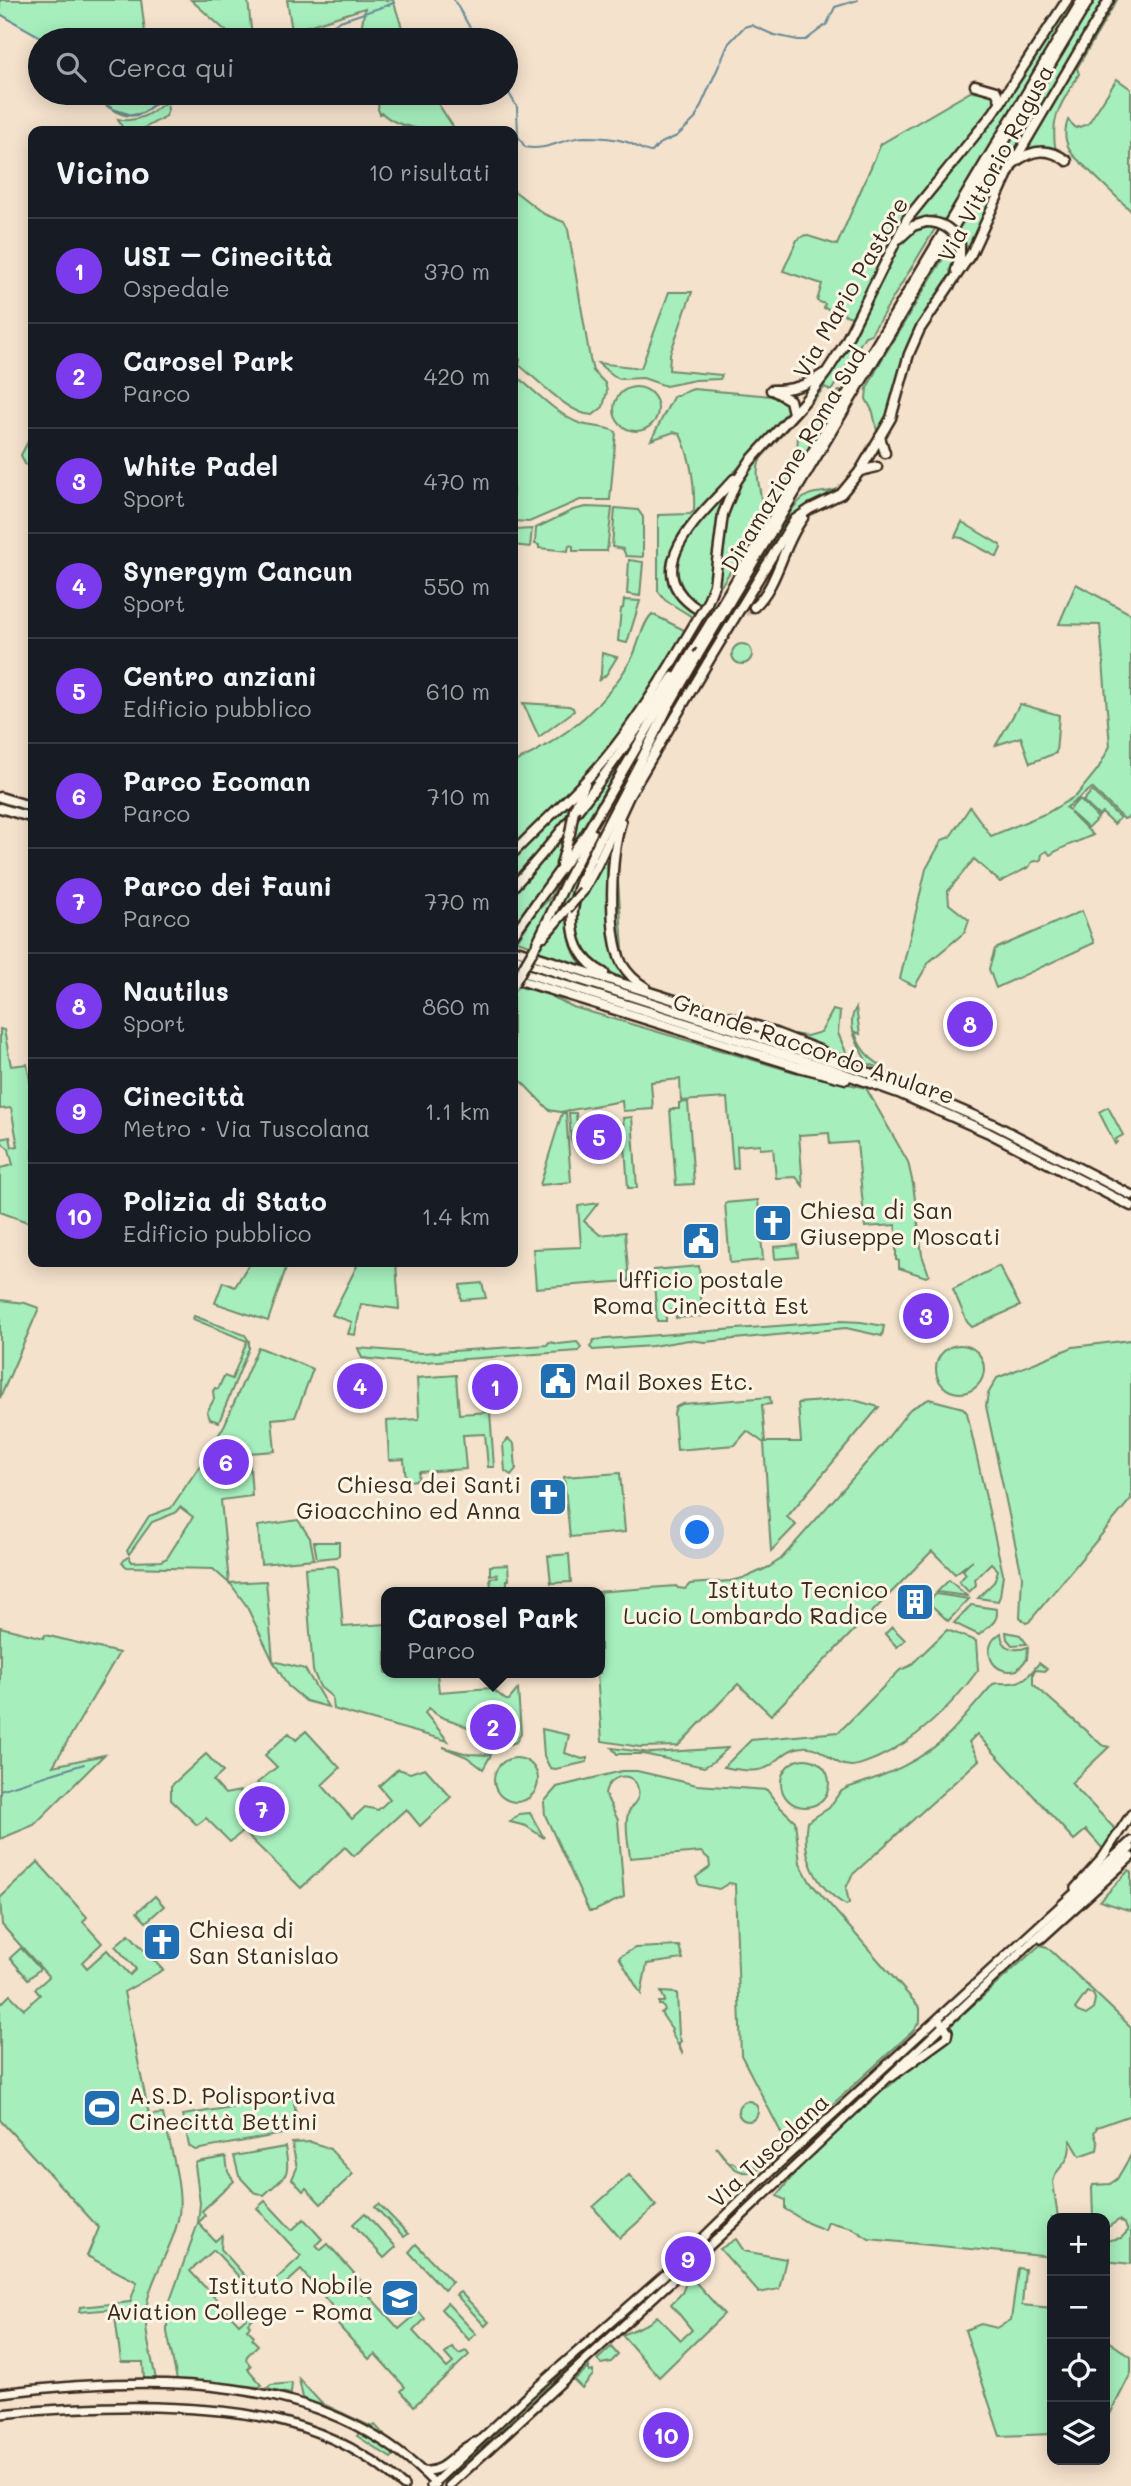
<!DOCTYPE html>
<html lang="it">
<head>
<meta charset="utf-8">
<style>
	body { margin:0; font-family:Mali,sans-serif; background:#242831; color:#f1f3f6 }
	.controls { position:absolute; right:21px; bottom:21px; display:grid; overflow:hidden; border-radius:14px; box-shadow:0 4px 18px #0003 }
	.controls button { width:63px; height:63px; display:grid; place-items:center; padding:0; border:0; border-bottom:2px solid #363941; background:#171b24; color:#f1f3f6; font:35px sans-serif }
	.you { position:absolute; left:698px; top:1533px; width:24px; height:24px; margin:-18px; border:5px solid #fff; border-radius:50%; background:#1a73e8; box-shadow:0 0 0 10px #1a73e833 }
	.badge { display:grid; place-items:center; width:46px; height:46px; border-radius:50%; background:#7c3aed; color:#fff; font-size:23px; font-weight:700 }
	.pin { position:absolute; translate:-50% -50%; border:4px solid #fff; box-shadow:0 2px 7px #0006 }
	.popup { position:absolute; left:381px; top:1587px; width:224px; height:91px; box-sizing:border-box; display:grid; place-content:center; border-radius:14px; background:#171b24; filter:drop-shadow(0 2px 5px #0005); font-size:23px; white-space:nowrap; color:#9ea1a6 }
	.popup b { font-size:26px; color:#f1f3f6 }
	.popup::after { content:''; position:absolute; left:50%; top:100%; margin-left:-14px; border:14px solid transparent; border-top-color:#171b24 }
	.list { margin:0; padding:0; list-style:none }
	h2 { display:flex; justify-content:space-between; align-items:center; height:91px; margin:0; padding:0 28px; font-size:30px }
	h2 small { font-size:23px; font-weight:400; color:#9ea1a6 }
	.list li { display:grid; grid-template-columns:46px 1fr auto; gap:21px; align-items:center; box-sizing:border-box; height:105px; padding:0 28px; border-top:2px solid #363941 }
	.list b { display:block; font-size:26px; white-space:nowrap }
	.list p { margin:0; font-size:23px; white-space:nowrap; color:#9ea1a6 }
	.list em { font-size:23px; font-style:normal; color:#9ea1a6 }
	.icon { flex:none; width:38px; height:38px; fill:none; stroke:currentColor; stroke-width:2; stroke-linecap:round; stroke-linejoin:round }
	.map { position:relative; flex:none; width:1131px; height:2486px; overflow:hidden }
	.search { position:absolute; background:#171b24; box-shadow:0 4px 18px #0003; left:28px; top:28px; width:490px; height:77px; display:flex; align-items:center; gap:18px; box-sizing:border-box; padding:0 24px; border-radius:38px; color:#9ea1a6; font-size:26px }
	.panel { position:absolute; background:#171b24; box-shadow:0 4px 18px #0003; left:28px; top:126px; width:490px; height:1141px; border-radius:14px }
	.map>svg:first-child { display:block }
	.green { fill:#a6efbd; stroke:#708c6e; stroke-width:2; fill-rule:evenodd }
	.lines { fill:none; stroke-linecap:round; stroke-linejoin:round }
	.stream { stroke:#678996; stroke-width:2 }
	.highway-tunnel { stroke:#cfbda9; stroke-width:8; stroke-dasharray:8 4; stroke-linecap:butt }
	.major-casing { stroke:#3b2a1e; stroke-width:12 }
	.highway-casing { stroke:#3b2a1e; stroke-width:13 }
	.major { stroke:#fcf5e5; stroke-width:7 }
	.highway { stroke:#fcf5e5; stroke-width:8 }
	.highway-bridge-casing { stroke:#3b2a1e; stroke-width:13; stroke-linecap:butt }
	.highway-bridge { stroke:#fcf5e5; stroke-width:8 }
	.labels { text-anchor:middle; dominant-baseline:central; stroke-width:6; stroke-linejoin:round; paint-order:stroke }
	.street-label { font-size:23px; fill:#3b2a1e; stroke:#fcf5e5 }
	.poi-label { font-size:23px; fill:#3b2a1e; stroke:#fcf5e5; text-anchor:start }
</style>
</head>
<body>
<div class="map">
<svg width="1131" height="2486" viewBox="0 0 1131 2486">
	<rect width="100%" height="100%" fill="#f4e2cc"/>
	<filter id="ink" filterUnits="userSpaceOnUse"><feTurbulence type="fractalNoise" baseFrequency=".0143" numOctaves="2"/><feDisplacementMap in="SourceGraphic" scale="14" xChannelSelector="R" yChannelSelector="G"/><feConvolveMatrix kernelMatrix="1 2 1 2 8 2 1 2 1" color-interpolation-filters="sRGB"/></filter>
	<g filter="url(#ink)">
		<g class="green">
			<polygon points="0,0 141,0 146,40 46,40 0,14"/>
			<polygon points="191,0 248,0 252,38 236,40"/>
			<polygon points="287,0 393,0 406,40 359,40 365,8 292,31"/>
			<path d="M1069,0H1077L945,220L941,219L871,334L865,336L831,391L825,387L761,458C752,476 764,493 761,511C755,537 731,569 717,592L727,516L738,488L767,447L799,410L874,292L903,238L918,227L931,225L935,216L909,222L993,117Z"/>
			<polygon points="1095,0 1106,0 965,257 964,243 958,230"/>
			<path d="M1115,0H1117L1077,68L1079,74C1062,103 1049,116 1056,152L1042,147L1023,153Z"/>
			<path d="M1117,79L1131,89V211L1073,155C1065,143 1063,134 1068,120L1076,128L1088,124Z"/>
			<polygon points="972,91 993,92 998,102 901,223 855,318 824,308 825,304 817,301 822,284 783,271 797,240 805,235 837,245 881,144"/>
			<path d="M91,93H153L158,100C153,105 147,111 140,114C123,121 103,104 91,93Z"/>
			<path d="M391,93H431L456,131C434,131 399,130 382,113L380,114L378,109L379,100Z"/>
			<path d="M166,102L168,109L166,116L139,131H124L118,119C137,124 151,113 166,102Z"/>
			<path d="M513,190L544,214L564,222L568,229L590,359L593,371L605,383L607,391L603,407L593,415C571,416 537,379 519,365L520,359L513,352Z"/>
			<path d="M953,242L956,253L955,266L916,329L903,361L890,414L851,480L842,490L813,505L744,598L719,635L609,828L602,849L585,879L598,849L679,695L718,628L793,508C813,484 822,498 842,487C854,479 871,445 877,431L873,412L866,399L867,388L881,361Z"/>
			<polygon points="669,292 692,292 670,354 669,370 722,375 720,379 695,380 666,386 643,378 620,379 613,376 598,363 641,368"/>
			<path d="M513,373C530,387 559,416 579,423C592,428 604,425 616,432L610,500H580L529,522L513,521Z"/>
			<circle cx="636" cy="409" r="22"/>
			<path d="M693,389L782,397L786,400L790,411L683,528C656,570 672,579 699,611L694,618L665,600L658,591V515L690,514L694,511C695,485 691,458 680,434L674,432L651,440L673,397Z"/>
			<polygon points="839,391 842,391 841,394 767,518 770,501 797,454 798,434"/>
			<polygon points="30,438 33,440 33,469 25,464 21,455"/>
			<path d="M726,495C714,532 717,572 701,607C649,565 694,530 726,495Z"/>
			<polygon points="586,507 612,508 607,551 573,551 573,546 569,545 568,551 539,548 539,545 535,544 536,528 573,510"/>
			<polygon points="615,508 638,510 643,517 643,557 626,556 623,549 612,547"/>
			<polygon points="962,522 1000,545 1001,548 997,557 962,538 955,537"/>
			<polygon points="532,529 530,547 513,545 513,530"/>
			<polygon points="629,560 643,562 640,596 627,594"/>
			<path d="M1076,584L1131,614V816L1124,819L1092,788L1066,808L1069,810L1079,799L1098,818L1088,828L1070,812L1093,835C1078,842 1063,846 1050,855L1047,851L1042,854L1041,860L1032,862L1029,867L1000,882L974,859L948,891L949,904L969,920L965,932L929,962L915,986L900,979L926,869L942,840L950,837L970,807L991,836L1047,813L1077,795L1098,769L1110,746L1100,625L1059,624Z"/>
			<polygon points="624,600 640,601 627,643 618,641 621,609 623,608"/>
			<path d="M652,614L688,632L642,705L596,765L513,850V763C563,740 605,707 632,658C639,644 642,624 652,614Z"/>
			<polygon points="692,634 696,635 659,694 578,804 589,782"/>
			<circle cx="742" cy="654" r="10"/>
			<polygon points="602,653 617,657 606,675 598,681 601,675"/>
			<polygon points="523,703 569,706 573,708 574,711 539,737"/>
			<polygon points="1020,704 1059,715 1056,753 1030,763 1021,737 996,745"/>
			<polygon points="628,751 570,849 575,823"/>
			<polygon points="1092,791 1120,818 1114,824 1102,813 1099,816 1083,801"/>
			<polygon points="576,796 570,817 513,883 513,856"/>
			<polygon points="604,824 577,876 569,905 553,921 566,891"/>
			<polygon points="568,833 556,868 525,909 513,930 513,893"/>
			<polygon points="606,851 613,951 618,966 627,980 595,966 577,939 576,905 586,892"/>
			<polygon points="577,853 533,946 517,941 536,912 552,896 560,877"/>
			<polygon points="616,855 624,961 618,935"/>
			<polygon points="1082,911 1094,943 996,988 989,969 995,949"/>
			<path d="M567,917C570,938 569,952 585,968L538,952L543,943Z"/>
			<polygon points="517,986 549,995 573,1007 794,1072 866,1088 908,1162 913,1184 922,1255 929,1275 926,1277 899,1268 899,1261 896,1260 896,1225 865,1227 857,1142 830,1144 829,1133 799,1135 803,1186 796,1177 776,1178 773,1148 760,1149 760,1144 737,1146 738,1168 733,1169 727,1098 681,1101 680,1079 651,1082 653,1109 623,1111 622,1101 560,1112 549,1110 513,1073 513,993"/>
			<path d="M856,1008L860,1034L855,1032C859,1048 868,1058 882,1066L881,1068L868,1064C859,1048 845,1024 856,1008Z"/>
			<polygon points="833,1010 840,1012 838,1033 848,1057 792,1034 807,1036 821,1032"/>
			<polygon points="0,1029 4,1030 11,1066 27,1064 33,1097 33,1224 0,1212 0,1168 13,1165 9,1149 2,1143 1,1139 10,1137 12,1147 18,1146 11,1108 0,1109"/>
			<polygon points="688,1102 694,1184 676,1185 670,1109 679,1109 679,1103"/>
			<polygon points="1108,1107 1123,1135 1116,1139 1117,1142 1115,1144 1099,1112"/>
			<polygon points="562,1113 566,1113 571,1182 540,1185"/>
			<polygon points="569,1113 576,1113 579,1147 571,1141"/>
			<polygon points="632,1117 637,1188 628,1188 623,1118"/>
			<polygon points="758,1200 763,1260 730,1263 725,1203"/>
			<polygon points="598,1203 584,1221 600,1235 625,1232 629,1281 536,1288 533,1249 581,1247 578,1206"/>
			<polygon points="797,1245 798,1257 775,1259 774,1247"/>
			<polygon points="250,1262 288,1262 268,1321 215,1303 223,1282 235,1287"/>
			<polygon points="359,1262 396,1262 399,1309 361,1304 355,1335 348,1334 352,1322 332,1315"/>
			<polygon points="699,1266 702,1316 676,1318 675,1310 666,1311 666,1321 657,1321 653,1270"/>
			<polygon points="999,1266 1020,1306 972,1327 967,1322 953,1289"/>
			<polygon points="482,1283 486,1298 461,1300 460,1285"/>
			<polygon points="915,1295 944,1311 930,1337 901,1321"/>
			<polygon points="0,1300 25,1303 39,1308 0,1398"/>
			<polygon points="194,1316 245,1335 249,1341 249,1348 219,1422 210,1419 207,1412 214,1399 213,1391 215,1388 218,1389 224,1376 232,1379 247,1341 193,1319"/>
			<polygon points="841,1321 861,1322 884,1326 882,1336 846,1328 705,1342 689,1340 652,1346 593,1350 590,1347 594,1340"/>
			<polygon points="1131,1340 1131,1499 1029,1622 1026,1623 1020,1617 1022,1576 986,1406 988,1394 997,1378 1002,1376 1073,1347"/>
			<polygon points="549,1342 559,1344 577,1342 581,1347 579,1351 410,1363 362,1358 358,1348 421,1353 547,1345"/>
			<circle cx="960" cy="1369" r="24"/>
			<polygon points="258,1347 313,1369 295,1417 272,1419 275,1451 249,1453 252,1496 221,1500 229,1583 213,1569 127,1567 122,1563 126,1558 129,1557 132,1562 161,1561 167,1558 193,1517 180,1507 175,1513 152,1522 129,1554 127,1551 149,1516 171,1508 209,1452 225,1424"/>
			<polygon points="456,1375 459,1414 490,1412 494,1467 488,1467 485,1434 463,1435 466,1469 419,1472 418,1480 406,1481 404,1459 389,1460 387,1421 419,1419 417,1378"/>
			<polygon points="770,1397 771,1404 762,1405 765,1442 801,1442 798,1403 850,1399 879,1407 787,1517 796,1525 771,1551 764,1443 747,1431 735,1445 677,1450 674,1413 676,1407 682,1404"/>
			<polygon points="929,1399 963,1408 967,1413 1003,1574 1000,1596 998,1601 978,1598 994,1582 998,1570 991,1563 975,1579 976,1585 969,1592 959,1582 966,1574 963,1570 973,1560 955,1574 932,1551 771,1715 738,1684 678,1746 640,1747 602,1741 597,1673 600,1673 600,1592 595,1592 676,1586 678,1588 685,1589 690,1584 730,1581 747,1577 769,1567 781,1559 882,1445 910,1409"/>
			<polygon points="508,1439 514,1444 516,1469 511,1475 505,1471 503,1444"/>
			<polygon points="620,1473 625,1532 570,1537 564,1477"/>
			<polygon points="298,1520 310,1538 314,1559 261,1564 258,1526"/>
			<polygon points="314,1542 339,1542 339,1555 336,1557 317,1559"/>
			<polygon points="569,1554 571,1582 551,1583 548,1556"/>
			<polygon points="508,1565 509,1580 507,1580 507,1584 505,1587 491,1588 490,1578 498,1577 497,1574 490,1575 490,1566"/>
			<path d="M334,1566L338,1569L343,1627L386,1624V1673H437L439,1692L491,1688L506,1700H509L518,1689L521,1734L516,1742C500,1750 477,1734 464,1726C450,1717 443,1722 429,1708L425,1713L448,1741L333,1709L332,1697L320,1687L313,1671L305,1568Z"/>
			<polygon points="949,1580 967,1596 937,1592"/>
			<polygon points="266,1581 273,1661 305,1669 328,1707 306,1701 288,1686 273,1661 246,1605 230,1583"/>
			<polygon points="936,1594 969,1599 948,1621 928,1602"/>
			<path d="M971,1605L996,1609C1001,1621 986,1628 979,1635L954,1623Z"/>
			<polygon points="0,1627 44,1638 45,1635 119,1653 53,1766 104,1755 34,1825 0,1839"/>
			<polygon points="892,1627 905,1640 897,1647 885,1634"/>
			<path d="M947,1630L976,1641L978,1670C951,1707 919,1739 877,1758C869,1761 860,1766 851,1766C832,1766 824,1745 803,1747C788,1748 782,1757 771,1765C760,1774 736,1770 724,1767L751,1740L839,1732L900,1670L910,1666Z"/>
			<polygon points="1006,1632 1020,1635 1027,1644 1012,1645 1007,1639"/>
			<path d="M1001,1633C1002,1649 1014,1652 1028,1647L1027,1659L1017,1670C991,1677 979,1646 1001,1633Z"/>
			<path d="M1039,1663L1047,1669L1045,1671L1036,1670L1033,1673V1684L1102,1745L1109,1747L1071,1783L1115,1829L1103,1849L1086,1830L1074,1840L977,1734L969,1742L979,1760L852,1875L846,1888L849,1903L846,1905C816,1888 801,1856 807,1822L829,1808L840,1792L847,1788C884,1776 922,1762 950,1733C965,1717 979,1700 993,1684C1000,1682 1004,1684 1011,1683C1025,1682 1031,1673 1039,1663Z"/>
			<polygon points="542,1729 569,1735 565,1753 582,1759 587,1758 587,1762 556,1769 550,1768 544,1756"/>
			<polygon points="306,1731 340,1768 322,1785 352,1819 365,1807 378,1810 390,1799 379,1786 398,1769 410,1773 425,1768 451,1797 420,1826 406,1809 354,1856 345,1847 301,1888 243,1831 230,1842 206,1818 197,1825 171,1800 171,1786 206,1754 223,1772 213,1781 225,1794 240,1791 252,1804 265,1792 257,1783 277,1767 265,1755 289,1733 296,1740"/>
			<polygon points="443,1747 468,1754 491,1755 483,1769 467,1757"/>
			<polygon points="612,1748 651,1753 728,1748 713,1762 704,1767 643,1754 617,1754"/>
			<circle cx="516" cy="1780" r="22"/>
			<circle cx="805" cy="1783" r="24"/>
			<path d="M622,1771H637L697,1785L767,1790L779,1806L795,1821L800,1863L810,1882L920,2008V2021L913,2031L765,2166C741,2181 730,2167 716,2147L730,2164L732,2162L738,2166L744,2163L758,2168L786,2142L741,2055L735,1884L729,1883L719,1889L699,1885L696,1877L710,1867L709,1859L701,1852L630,1858C629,1845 624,1826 628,1814C631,1804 641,1801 638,1789C633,1768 607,1776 605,1794L618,1820L624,1897L594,1911H589L545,1815L544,1802L557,1787Z"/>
			<polygon points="530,1813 544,1838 526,1826 510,1822 519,1814"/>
			<path d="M38,1862L87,1917L83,1922L102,1943L82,1962L87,1968L107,1950L130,1975L136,1969L115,1946L129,1934L163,1970L124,1992L149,2115L163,2114C169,2141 183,2188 179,2214C174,2248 149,2277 146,2311C144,2333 152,2357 156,2380H144L143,2362H121L114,2309L79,2312L80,2307L130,2302L137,2282L87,2256L99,2228L0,2120V2005L10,1995L24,2009L40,1995L35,1989L49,1977L2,1925L0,1898Z"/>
			<polygon points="1129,1870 1131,1872 1131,1911 1100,1901"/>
			<polygon points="155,1896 164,1906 146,1922 137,1912"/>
			<path d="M1040,1945L1047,1947L1131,2027V2115L1097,2127L1094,2133L1098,2144L1097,2150L1080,2156L1070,2139C1071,2169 1057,2162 1053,2182L1058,2218H1052V2257L869,2239L852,2228L828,2222L825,2230L808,2223L785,2209V2200L777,2196L803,2163L876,2092L888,2087L951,2035L950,2026ZM1087,1992L1093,1994L1095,1999L1093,2010L1086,2015L1078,2012L1075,2009Z"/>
			<polygon points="679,1946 683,1959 647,1964 641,1994 619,1957 635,1948"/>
			<polygon points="21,1948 40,1969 28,1979 10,1958"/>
			<polygon points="661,1992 677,1993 679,2036 681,2041 679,2043 683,2055 671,2031 672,2029 661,2013 665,2010 662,2005 659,2005 659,2002 664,2002 665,2000"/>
			<polygon points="293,2097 299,2131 195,2150 189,2146 183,2115"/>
			<circle cx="748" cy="2111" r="10"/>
			<polygon points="311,2142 329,2148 353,2174 321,2204 306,2188 303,2191 292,2179 297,2168 292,2143"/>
			<path d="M285,2147C291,2179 286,2174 264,2195L254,2192L239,2176L234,2156Z"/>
			<polygon points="1131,2155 1131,2264 1105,2261 1105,2241 1121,2238 1128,2231 1125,2224 1119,2220 1105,2229 1105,2218 1093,2218 1092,2188 1093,2185 1110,2184 1117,2179"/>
			<polygon points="226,2157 228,2172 234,2181 202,2211 205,2216 198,2223 215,2241 222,2235 221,2249 260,2293 257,2296 214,2250 190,2271 239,2324 257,2308 261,2311 248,2323 250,2326 247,2329 254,2336 252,2339 258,2345 247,2356 246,2360 251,2366 248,2369 262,2385 259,2387 177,2380 167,2332 167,2309 198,2223 200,2203 195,2165 197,2162"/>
			<polygon points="629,2175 656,2206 620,2238 593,2207"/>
			<polygon points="265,2201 292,2230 304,2219 322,2239 316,2245 321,2250 328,2244 362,2282 357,2288 362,2295 366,2292 399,2329 419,2312 425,2319 413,2331 447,2368 453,2363 445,2354 452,2347 459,2354 466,2351 469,2355 414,2406 401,2391 405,2387 375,2354 369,2359 338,2325 344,2320 301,2270 280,2289 273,2282 301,2256 257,2208"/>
			<polygon points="379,2204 408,2234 404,2237 375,2207"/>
			<polygon points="365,2213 396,2247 384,2258 353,2224"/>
			<polygon points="736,2239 744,2251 786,2259 779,2289 759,2293 720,2249"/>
			<polygon points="416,2244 452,2282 444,2290 409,2252"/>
			<polygon points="1018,2268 1025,2269 1022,2305 1052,2308 1052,2434 1000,2436 965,2330 981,2324 997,2328 1011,2320"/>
			<polygon points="689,2275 724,2314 659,2377 622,2335 649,2323 657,2316 681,2340 692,2330 671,2304 682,2293"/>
			<polygon points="460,2292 489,2322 485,2326 456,2295"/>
			<polygon points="447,2303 476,2334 469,2340 441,2309"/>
			<polygon points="1105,2339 1131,2357 1131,2373 1105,2424"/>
			<polygon points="598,2340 599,2341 440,2485 440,2484 530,2398"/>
			<polygon points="611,2347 618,2355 611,2362 601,2364 597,2360"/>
			<polygon points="589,2367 589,2372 593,2371 593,2375 582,2388 574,2380"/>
			<polygon points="299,2379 321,2403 372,2427 375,2425 385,2436 353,2419 303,2398"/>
			<polygon points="292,2383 291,2394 266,2389 271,2385"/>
			<polygon points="359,2432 395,2454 391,2458 357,2436"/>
		</g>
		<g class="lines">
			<g class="stream">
				<polyline points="454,0 477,40"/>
				<polyline points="0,14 46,40"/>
				<polyline points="265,40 283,36 324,31 340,21 394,3"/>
				<path d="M506,88L517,107L518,136L525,147C545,152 563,138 584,137C597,137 614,138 627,142C636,145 643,152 652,152L659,144L677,136L695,119L729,43L744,27L751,25L774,35L798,40H806L827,24L835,7L858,0"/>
				<polyline points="91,93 113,109 132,115 143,113 164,97 184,93"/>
				<polyline points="0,1790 84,1764"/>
			</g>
			<path class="highway-tunnel" d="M699,610C720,619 736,621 754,607"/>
			<g class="major-casing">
				<g id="major">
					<polyline points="1075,1888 1103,1857 1131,1814"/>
					<polyline points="1041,1939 1131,1857"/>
					<polyline points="892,2077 947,2037 948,2032 941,2022"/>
					<path d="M0,2393C148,2376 325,2368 436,2485"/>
					<path d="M0,2414C51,2409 103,2406 155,2407C249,2410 331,2420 404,2486"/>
					<path d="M422,2471C445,2474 456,2449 475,2442"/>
					<polyline points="431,2486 528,2395 669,2271 767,2175 1131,1841"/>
					<polyline points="449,2486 743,2215 1131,1848"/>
				</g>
			</g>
			<g class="highway-casing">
				<g id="highway">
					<polyline points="975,85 996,91 1001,102"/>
					<path d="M1014,163C1032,149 1049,147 1067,161"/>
					<polyline points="900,238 913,226 926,222"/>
					<polyline points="956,270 960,258 960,245"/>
					<path d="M771,390C791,390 806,386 823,374"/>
					<polyline points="774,391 790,400 793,413"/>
					<polyline points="880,437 885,453"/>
					<polyline points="860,471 877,467"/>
					<polyline points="723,602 1082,0"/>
					<polyline points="707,603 714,585 723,514 736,482 750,461 804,402 826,373 844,345 907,219 994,112 1067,0"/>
					<polyline points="729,603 1089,0"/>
					<path d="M754,607C779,584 782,545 803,518"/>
					<polyline points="740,609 794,520 810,509 841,494 860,471 891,418 909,354 920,329 971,254 1012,165 1109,0"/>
					<path d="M699,610C634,570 703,514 734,479"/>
					<polyline points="671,702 698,655"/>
					<polyline points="0,797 33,807"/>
					<polyline points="0,808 33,818"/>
					<polyline points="574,810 585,784"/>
					<path d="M621,822C611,855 607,933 622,964C628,974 635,981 645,987"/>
					<path d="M513,853C539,826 568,800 593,773C628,734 656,690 682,645"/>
					<polyline points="561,864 570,833"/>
					<path d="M513,887C573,822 623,750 673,677"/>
					<polyline points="583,891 597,865 629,796 708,662"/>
					<polyline points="513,935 586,834 697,644"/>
					<polyline points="544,936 567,909"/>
					<polyline points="537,943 566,882 592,833"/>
					<polyline points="513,949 760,1027 822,1051"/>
					<polyline points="513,958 891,1080 993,1124 1131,1195"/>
					<polyline points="513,969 828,1068 901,1094 987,1132 1131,1206"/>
					<path d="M604,973C579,960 571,939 573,911C576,886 589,863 599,841C623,793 649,747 672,699"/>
					<polyline points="513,978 799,1067 846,1079"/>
				</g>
			</g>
			<use href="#major" class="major"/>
			<use href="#highway" class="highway"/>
			<g class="highway-bridge-casing">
				<g id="highway-bridge">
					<path d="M926,222C943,222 954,230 960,245"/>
					<polyline points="697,644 723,602"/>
					<polyline points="682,645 707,603"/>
					<polyline points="698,655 729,603"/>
					<polyline points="708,662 740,609"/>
					<polyline points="570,833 574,810"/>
					<polyline points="567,909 583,891"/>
					<polyline points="513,985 535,947"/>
				</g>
			</g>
			<use href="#highway-bridge" class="highway-bridge"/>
		</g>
	</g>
	<defs>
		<g id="church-square" transform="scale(2.0125)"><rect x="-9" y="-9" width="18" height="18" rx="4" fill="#1f6fb2" stroke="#fcf5e5"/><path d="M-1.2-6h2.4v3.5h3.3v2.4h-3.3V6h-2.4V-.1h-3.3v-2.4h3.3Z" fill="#fff"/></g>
		<g id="civic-square" transform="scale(2.0125)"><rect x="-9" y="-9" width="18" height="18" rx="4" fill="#1f6fb2" stroke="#fcf5e5"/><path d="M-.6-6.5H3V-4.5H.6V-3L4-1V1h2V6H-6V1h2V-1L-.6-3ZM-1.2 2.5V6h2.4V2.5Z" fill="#fff"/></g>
		<g id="building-square" transform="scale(2.0125)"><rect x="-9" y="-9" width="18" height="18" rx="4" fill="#1f6fb2" stroke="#fcf5e5"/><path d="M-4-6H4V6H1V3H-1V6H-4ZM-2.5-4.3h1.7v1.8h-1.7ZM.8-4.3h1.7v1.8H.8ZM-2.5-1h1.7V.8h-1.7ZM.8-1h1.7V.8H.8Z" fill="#fff"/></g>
		<g id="stadium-square" transform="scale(2.0125)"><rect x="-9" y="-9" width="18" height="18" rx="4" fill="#1f6fb2" stroke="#fcf5e5"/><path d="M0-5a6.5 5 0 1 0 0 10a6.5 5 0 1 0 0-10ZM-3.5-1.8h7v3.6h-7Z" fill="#fff"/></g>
		<g id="university-square" transform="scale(2.0125)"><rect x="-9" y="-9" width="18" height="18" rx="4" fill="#1f6fb2" stroke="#fcf5e5"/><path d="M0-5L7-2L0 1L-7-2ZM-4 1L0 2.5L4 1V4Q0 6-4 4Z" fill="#fff"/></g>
	</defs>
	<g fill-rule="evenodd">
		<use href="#church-square" x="773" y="1223"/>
		<use href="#civic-square" x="701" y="1241"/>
		<use href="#civic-square" x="558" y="1381"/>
		<use href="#church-square" x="548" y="1497"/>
		<use href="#building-square" x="915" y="1602"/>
		<use href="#church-square" x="162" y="1942"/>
		<use href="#stadium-square" x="102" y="2108"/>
		<use href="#university-square" x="400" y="2298"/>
	</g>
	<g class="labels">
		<g class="street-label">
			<text transform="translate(995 163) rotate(-62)">Via Vittorio Ragusa</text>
			<text transform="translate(850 287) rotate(-60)">Via Mario Pastore</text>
			<text transform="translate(793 459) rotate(-59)">Diramazione Roma Sud</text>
			<text transform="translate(814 1048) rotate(19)">Grande Raccordo Anulare</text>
			<text transform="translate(768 2150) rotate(-43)">Via Tuscolana</text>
		</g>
		<g class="poi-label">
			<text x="800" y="1210">Chiesa di San<tspan x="800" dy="26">Giuseppe Moscati</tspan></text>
			<text x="701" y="1279" text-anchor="middle">Ufficio postale<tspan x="701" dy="26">Roma Cinecittà Est</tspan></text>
			<text x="585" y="1381">Mail Boxes Etc.</text>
			<text x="521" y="1484" text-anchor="end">Chiesa dei Santi<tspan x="521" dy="26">Gioacchino ed Anna</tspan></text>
			<text x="888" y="1589" text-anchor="end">Istituto Tecnico<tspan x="888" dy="26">Lucio Lombardo Radice</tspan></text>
			<text x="189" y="1929">Chiesa di<tspan x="189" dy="26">San Stanislao</tspan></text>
			<text x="129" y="2095">A.S.D. Polisportiva<tspan x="129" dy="26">Cinecittà Bettini</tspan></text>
			<text x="373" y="2285" text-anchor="end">Istituto Nobile<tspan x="373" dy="26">Aviation College - Roma</tspan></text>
		</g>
	</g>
</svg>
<div class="controls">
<button>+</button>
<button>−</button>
<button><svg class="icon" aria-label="locate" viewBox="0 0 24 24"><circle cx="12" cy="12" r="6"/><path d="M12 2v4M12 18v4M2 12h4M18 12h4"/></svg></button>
<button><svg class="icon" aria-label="layers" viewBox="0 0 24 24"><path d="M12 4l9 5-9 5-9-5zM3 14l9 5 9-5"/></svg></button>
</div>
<div class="you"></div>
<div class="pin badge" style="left:495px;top:1387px">1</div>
<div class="pin badge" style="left:493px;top:1727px">2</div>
<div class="popup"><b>Carosel Park</b>Parco</div>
<div class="pin badge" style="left:926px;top:1316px">3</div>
<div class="pin badge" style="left:360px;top:1386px">4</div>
<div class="pin badge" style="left:599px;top:1137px">5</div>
<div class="pin badge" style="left:226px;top:1462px">6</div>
<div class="pin badge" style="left:262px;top:1809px">7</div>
<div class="pin badge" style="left:970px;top:1024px">8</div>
<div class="pin badge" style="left:688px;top:2259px">9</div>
<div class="pin badge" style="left:666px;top:2435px">10</div>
<div class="search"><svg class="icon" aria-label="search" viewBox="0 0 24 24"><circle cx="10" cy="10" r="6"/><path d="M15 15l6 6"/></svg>Cerca qui</div>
<section class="panel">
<h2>Vicino<small>10 risultati</small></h2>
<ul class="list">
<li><span class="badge">1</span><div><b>USI – Cinecittà</b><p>Ospedale</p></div><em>370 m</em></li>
<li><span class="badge">2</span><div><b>Carosel Park</b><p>Parco</p></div><em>420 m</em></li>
<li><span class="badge">3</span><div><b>White Padel</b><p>Sport</p></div><em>470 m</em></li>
<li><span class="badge">4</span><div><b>Synergym Cancun</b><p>Sport</p></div><em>550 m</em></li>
<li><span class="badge">5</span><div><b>Centro anziani</b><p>Edificio pubblico</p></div><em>610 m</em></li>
<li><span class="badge">6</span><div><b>Parco Ecoman</b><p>Parco</p></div><em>710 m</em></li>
<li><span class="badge">7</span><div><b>Parco dei Fauni</b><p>Parco</p></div><em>770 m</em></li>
<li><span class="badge">8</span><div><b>Nautilus</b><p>Sport</p></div><em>860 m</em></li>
<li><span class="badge">9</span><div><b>Cinecittà</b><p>Metro · Via Tuscolana</p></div><em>1.1 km</em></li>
<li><span class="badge">10</span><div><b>Polizia di Stato</b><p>Edificio pubblico</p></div><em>1.4 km</em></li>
</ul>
</section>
</div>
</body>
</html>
